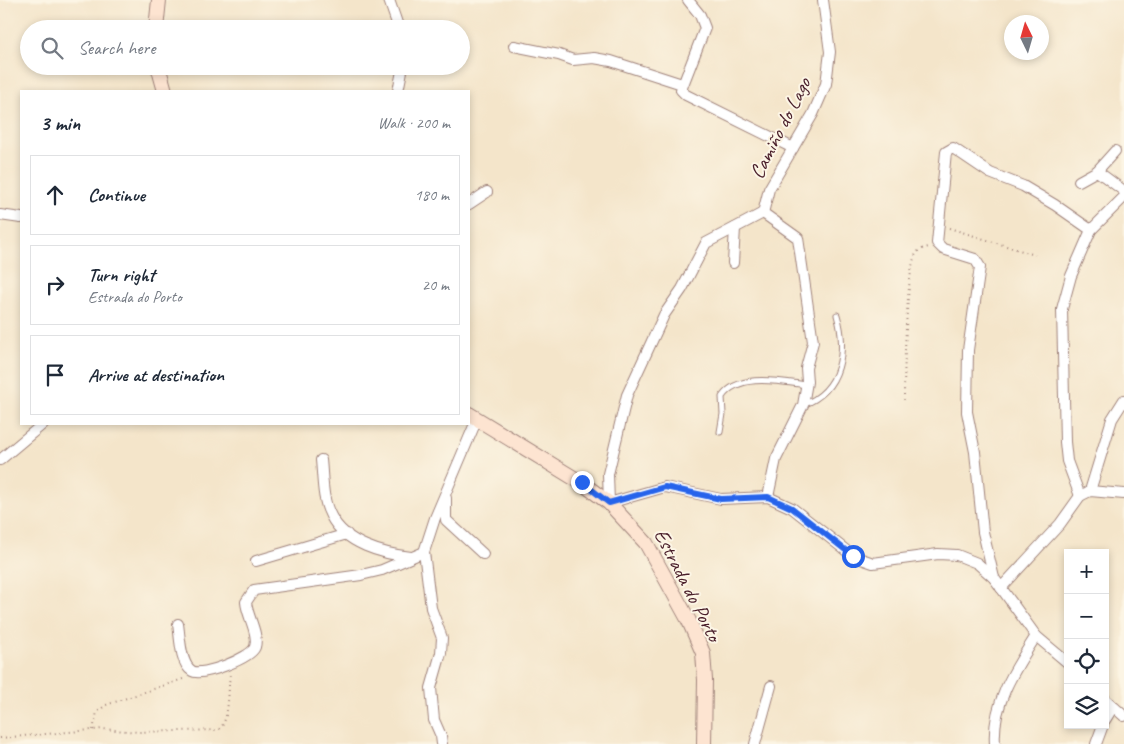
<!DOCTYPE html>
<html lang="en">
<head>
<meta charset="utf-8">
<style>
	body { margin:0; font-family:Caveat,sans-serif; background:#f2f2f3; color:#1f2937 }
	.controls { position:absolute; right:15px; bottom:15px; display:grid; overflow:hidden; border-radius:0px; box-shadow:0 2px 8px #0003 }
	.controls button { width:45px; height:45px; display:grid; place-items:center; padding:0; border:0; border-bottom:1px solid #e0e1e3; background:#fff; color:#1f2937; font:25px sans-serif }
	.compass { position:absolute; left:1004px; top:15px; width:45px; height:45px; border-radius:50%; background:#fff; box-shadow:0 2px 8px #0003; rotate:355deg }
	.stop { position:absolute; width:15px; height:15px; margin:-11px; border:4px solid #2563eb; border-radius:50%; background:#fff }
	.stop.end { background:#2563eb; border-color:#fff; box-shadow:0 1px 5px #0008 }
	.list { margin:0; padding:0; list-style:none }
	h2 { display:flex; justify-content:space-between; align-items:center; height:65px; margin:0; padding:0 20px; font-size:21px }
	h2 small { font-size:16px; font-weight:400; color:#747a83 }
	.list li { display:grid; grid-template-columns:32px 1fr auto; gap:15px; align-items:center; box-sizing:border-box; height:80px; margin:0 10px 10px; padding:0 10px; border:1px solid #e0e1e3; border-radius:0px }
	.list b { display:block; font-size:19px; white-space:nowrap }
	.list p { margin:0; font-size:16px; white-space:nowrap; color:#747a83 }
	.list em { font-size:16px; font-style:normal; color:#747a83 }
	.icon { flex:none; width:28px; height:28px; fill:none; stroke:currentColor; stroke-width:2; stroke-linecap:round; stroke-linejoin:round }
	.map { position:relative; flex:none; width:1124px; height:744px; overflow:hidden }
	.search { position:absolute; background:#fff; box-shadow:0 2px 8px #0003; left:20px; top:20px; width:450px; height:55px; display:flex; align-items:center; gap:12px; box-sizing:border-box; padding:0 18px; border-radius:28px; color:#747a83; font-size:19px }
	.panel { position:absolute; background:#fff; box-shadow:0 2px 8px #0003; left:20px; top:90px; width:450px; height:335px; border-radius:0px }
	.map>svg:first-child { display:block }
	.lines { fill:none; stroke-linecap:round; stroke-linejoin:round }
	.lane-casing { stroke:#9f827a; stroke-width:7 }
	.street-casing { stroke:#9f827a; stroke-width:12 }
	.secondary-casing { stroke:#9f827a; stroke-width:16 }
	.path { stroke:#9f827a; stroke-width:2; stroke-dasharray:1 4; stroke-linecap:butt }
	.lane { stroke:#fff; stroke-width:5 }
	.street { stroke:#fff; stroke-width:10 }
	.secondary { stroke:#fde4d1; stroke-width:14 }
	.route { stroke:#2563eb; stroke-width:6 }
	.labels { text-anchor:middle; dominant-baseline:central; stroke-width:4; stroke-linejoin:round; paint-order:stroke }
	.street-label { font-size:21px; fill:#4a1f2b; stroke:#fcf5e5 }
</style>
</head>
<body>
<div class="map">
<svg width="1124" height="744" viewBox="0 0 1124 744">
	<rect width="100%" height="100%" fill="#fcf5e5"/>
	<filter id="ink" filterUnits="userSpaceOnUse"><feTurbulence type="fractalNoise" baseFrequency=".02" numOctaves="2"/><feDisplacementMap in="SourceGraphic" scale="10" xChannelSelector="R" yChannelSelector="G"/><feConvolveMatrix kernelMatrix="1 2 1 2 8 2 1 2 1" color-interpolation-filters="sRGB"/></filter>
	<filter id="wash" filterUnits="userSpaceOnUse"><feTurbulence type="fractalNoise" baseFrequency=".0096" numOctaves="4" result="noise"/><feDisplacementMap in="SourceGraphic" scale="20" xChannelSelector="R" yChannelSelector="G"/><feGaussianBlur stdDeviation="1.12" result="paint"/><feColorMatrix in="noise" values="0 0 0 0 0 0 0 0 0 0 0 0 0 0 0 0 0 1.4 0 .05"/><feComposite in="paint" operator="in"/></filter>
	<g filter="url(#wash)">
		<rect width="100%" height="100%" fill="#f4e5ca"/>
	</g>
	<g filter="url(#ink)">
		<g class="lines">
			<g class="lane-casing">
				<g id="lane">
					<path d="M803,405C842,390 847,350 837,315"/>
					<path d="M720,432L723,414L722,397C739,372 781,382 807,385"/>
				</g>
			</g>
			<g class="street-casing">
				<g id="street">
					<polyline points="389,0 399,29"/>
					<polyline points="688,0 700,15 705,28 681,90 686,95 793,148"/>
					<polyline points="514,46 559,55 573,60 594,58 611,61 682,84"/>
					<polyline points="398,91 403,66"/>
					<polyline points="1097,171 1124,191"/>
					<polyline points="1079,181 1097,171 1115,151"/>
					<polyline points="469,204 487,192"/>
					<polyline points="763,213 706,243 682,289 664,315 627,395 608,474 609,503 665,487 721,499 768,497 792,508 853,556 873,563 938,554 957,555 977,563 994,578 1036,636 1068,663"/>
					<polyline points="763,213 798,238 813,342 806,368 807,382 803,405 776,459 768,497"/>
					<polyline points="763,213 769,189 813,114 826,84 830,52 823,0"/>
					<polyline points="0,215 21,218"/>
					<polyline points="733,263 735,228"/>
					<polyline points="0,460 43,424"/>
					<path d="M321,460C323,478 322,500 331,516C345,544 383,554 411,557"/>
					<polyline points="1090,491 1112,419 1124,400"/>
					<polyline points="1080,496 1067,461 1065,442 1062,309 1071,276 1091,230 1124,197"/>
					<polyline points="446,498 446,520 483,554"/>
					<polyline points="256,561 347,534"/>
					<polyline points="994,578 983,532 975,452 967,412 968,350 980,267 975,259 943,249 937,243 946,152 953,148 990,173 1023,186 1055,205 1091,230"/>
					<polyline points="1001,588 1060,524 1080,496 1090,491 1124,494"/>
					<path d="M178,624C180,636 180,664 192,671C202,677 251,658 255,647C259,633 247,616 246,602L254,590L361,575L382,570L424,552"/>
					<polyline points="1105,699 1124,716"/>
					<polyline points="1105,720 1113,707"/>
					<polyline points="442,744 441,736 434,720 431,688 441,653 442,638 431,608 424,552 435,518 477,419"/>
					<polyline points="755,744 771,686"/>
					<path d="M995,744C992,703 1015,669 1036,636"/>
					<polyline points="1096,744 1103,725"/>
				</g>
			</g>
			<g class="secondary-casing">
				<g id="secondary">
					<polyline points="156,29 159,0"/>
					<polyline points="158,66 165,91"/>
					<polyline points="469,414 582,483 609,503 646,543 689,621 703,653 705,680 704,744"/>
				</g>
			</g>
			<g class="path">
				<polyline points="949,228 1035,255"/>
				<path d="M904,400C904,376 906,269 916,254C919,249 924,248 929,247"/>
				<polyline points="93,730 97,712 106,705 186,678"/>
				<path d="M0,738L103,729L139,732L218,730C230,723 228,688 230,674"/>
			</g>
			<use href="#lane" class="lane"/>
			<use href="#street" class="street"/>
			<use href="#secondary" class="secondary"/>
		</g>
	</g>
	<g class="lines" filter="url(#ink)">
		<polyline class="route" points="582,482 609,503 665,487 721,499 768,497 792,508 853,556"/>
	</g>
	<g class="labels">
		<g class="street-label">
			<text transform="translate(780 128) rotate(-63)">Camiño do Lago</text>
			<text transform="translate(688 585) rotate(63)">Estrada do Porto</text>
		</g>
	</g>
</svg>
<div class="controls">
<button>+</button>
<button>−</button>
<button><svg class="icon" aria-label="locate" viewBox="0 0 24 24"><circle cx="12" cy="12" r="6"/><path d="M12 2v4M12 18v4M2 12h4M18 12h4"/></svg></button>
<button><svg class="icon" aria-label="layers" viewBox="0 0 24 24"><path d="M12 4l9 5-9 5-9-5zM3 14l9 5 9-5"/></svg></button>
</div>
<svg class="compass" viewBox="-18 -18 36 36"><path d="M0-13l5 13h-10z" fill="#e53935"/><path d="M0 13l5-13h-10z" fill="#747a83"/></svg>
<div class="stop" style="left:853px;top:556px"></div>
<div class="stop end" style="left:582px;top:482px"></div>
<div class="search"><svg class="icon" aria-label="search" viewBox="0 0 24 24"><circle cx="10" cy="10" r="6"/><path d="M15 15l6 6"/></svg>Search here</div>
<section class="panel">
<h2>3 min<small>Walk · 200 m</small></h2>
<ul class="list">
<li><svg class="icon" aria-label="ahead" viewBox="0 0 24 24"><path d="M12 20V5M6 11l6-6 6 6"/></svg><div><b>Continue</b></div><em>180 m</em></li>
<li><svg class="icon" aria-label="right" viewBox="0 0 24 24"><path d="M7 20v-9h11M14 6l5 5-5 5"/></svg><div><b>Turn right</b><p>Estrada do Porto</p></div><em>20 m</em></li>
<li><svg class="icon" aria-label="arrive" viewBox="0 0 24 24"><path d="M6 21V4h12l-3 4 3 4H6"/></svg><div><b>Arrive at destination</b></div></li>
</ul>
</section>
</div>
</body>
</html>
